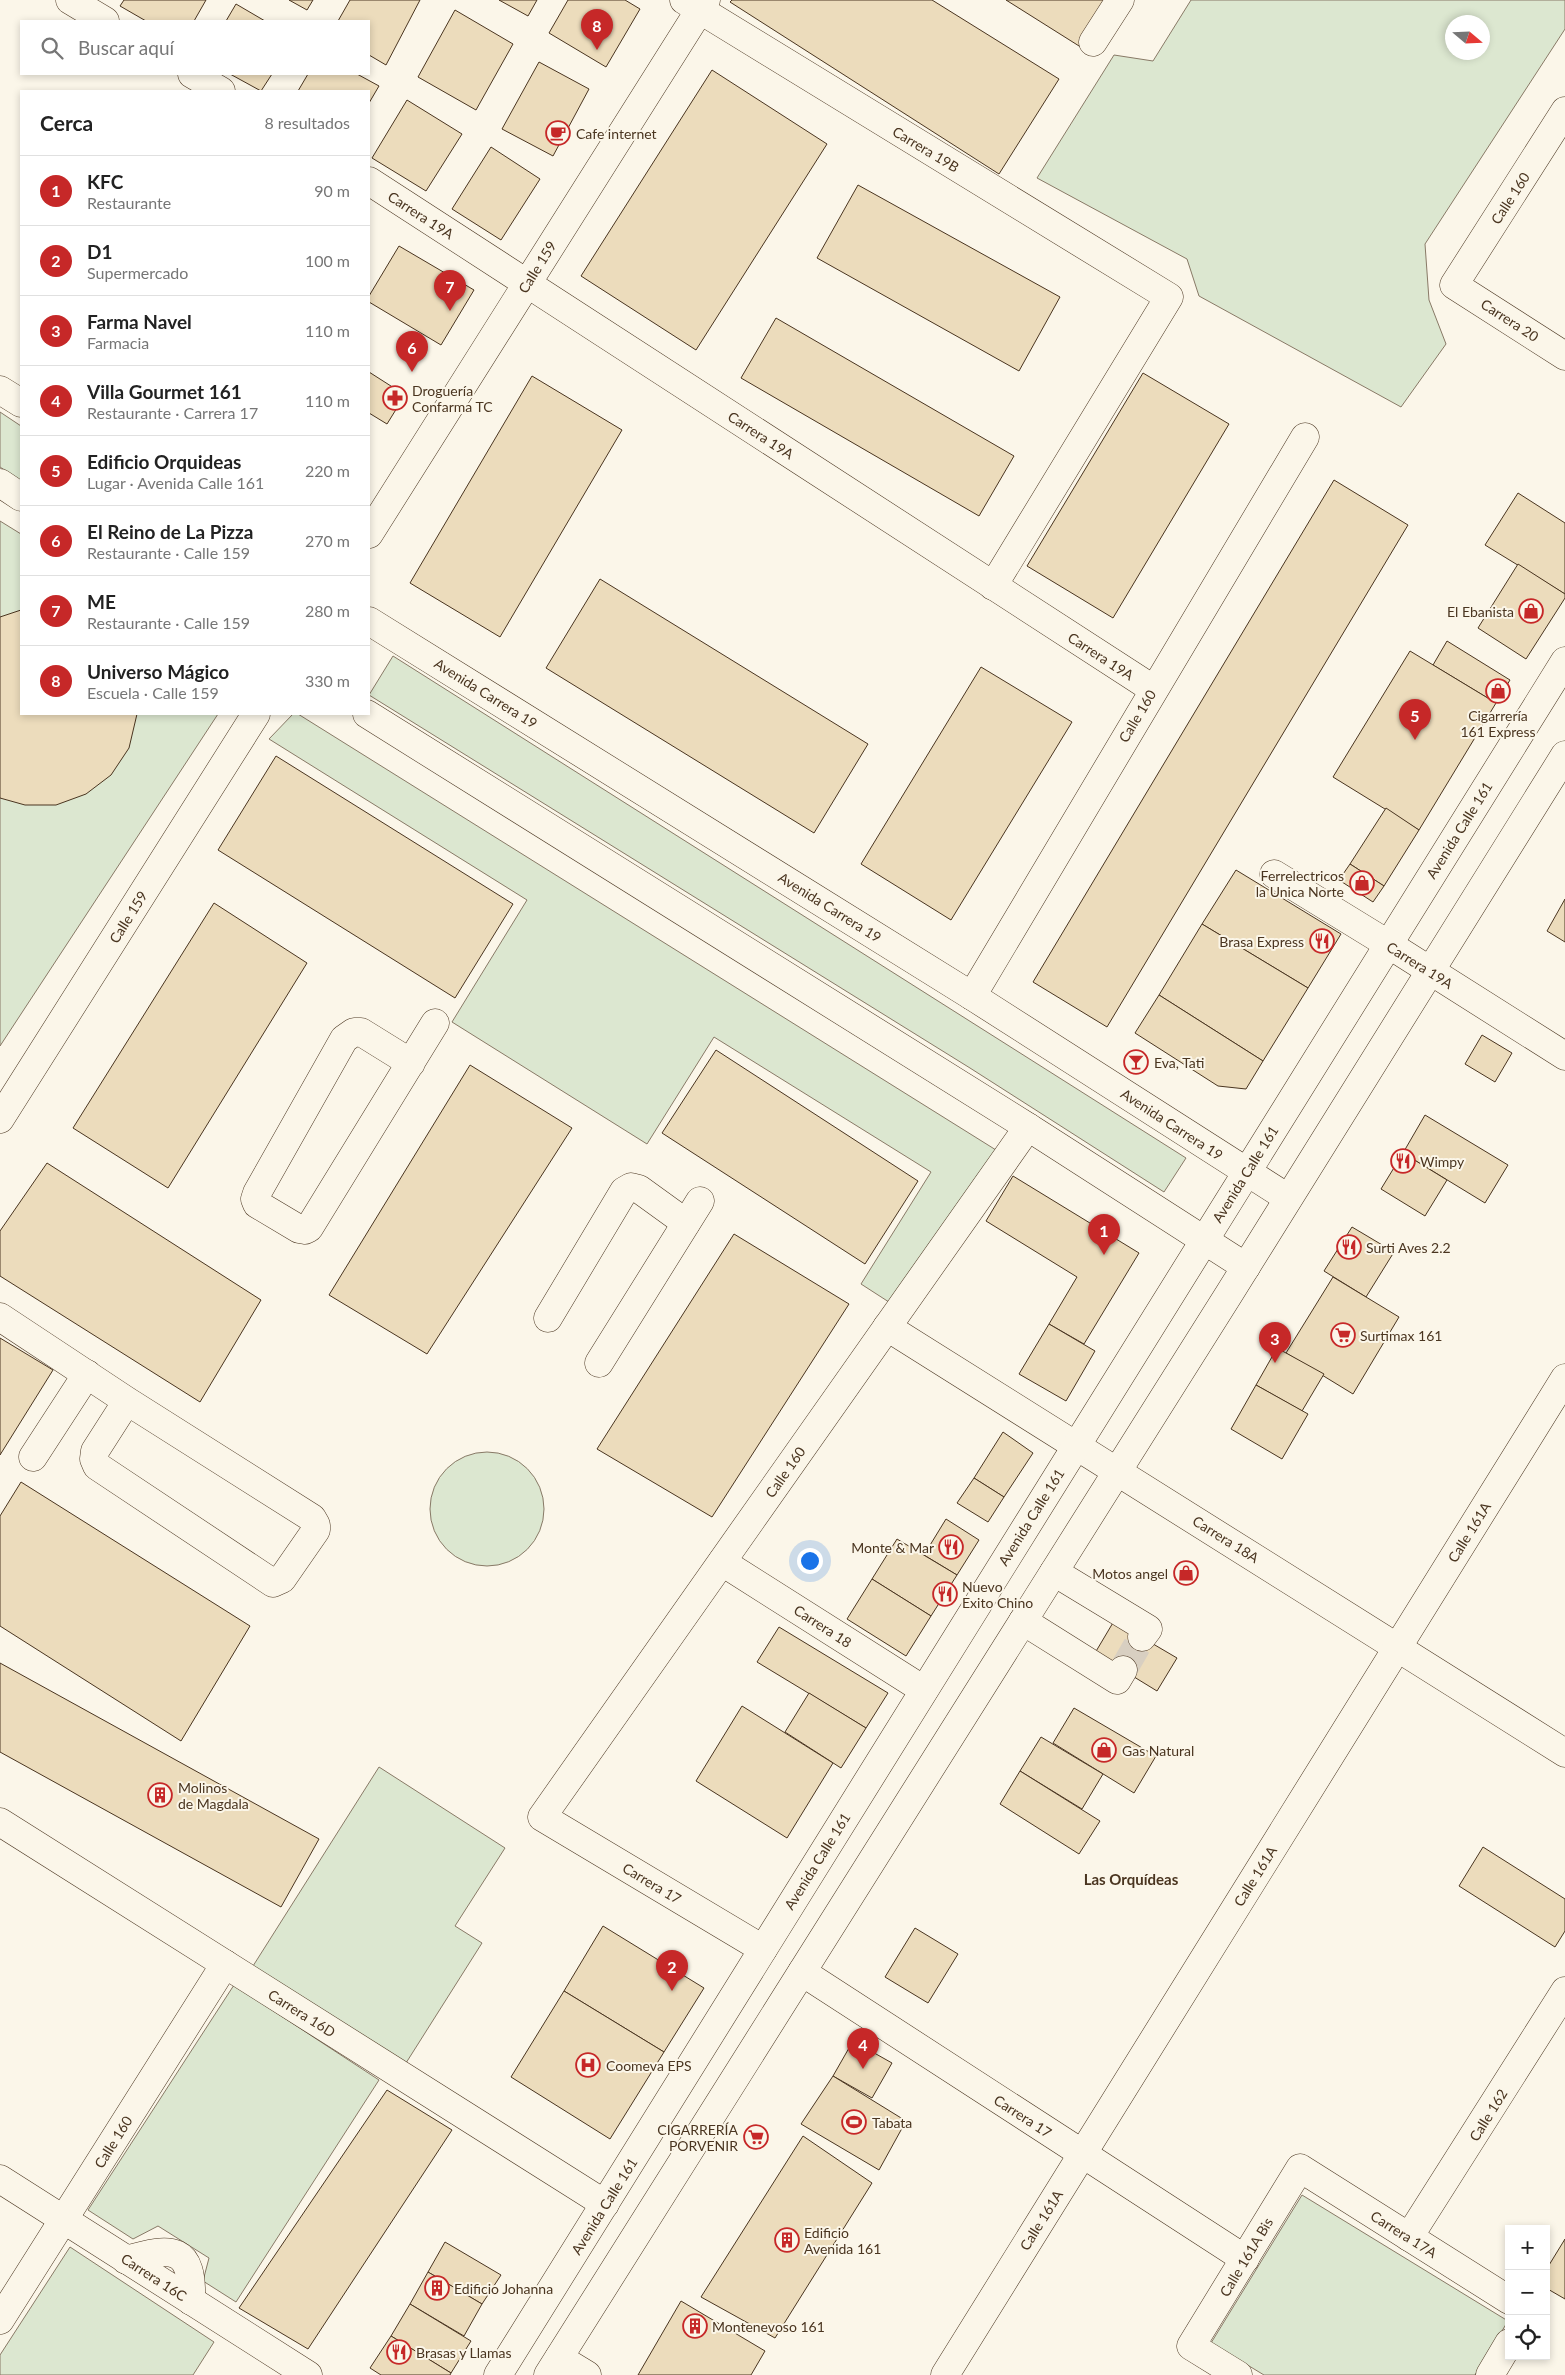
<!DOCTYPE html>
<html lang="es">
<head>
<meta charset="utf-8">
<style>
	body { margin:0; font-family:Lato,sans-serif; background:#f2f2f2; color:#222 }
	.controls { position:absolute; right:15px; bottom:15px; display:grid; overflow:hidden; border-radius:0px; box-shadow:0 2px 8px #0003 }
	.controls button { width:45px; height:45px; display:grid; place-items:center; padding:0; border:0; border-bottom:1px solid #e0e0e0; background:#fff; color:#222; font:25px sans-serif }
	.compass { position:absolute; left:1445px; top:15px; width:45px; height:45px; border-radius:50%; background:#fff; box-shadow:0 2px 8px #0003; rotate:109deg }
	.you { position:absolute; left:809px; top:1560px; width:18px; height:18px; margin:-12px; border:4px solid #fff; border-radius:50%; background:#1a73e8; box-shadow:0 0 0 8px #1a73e833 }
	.badge { display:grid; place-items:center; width:32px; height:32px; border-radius:50%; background:#c62828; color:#fff; font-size:16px; font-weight:700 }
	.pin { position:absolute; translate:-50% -41px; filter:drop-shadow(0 1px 2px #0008) }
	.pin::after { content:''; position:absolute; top:26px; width:18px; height:15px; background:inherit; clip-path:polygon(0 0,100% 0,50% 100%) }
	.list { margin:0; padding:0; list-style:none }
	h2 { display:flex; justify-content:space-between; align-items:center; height:65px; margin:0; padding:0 20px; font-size:21px }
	h2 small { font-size:16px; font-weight:400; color:#767676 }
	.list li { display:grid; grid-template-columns:32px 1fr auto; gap:15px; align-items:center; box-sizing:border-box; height:70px; padding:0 20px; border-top:1px solid #e0e0e0 }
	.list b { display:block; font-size:19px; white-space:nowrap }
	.list p { margin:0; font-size:16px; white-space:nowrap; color:#767676 }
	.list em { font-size:16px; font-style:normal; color:#767676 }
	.icon { flex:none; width:28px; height:28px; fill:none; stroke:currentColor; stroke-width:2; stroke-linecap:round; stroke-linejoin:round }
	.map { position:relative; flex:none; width:1565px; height:2375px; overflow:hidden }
	.search { position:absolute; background:#fff; box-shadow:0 2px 8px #0003; left:20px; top:20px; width:350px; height:55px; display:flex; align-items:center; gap:12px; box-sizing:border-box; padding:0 18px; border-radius:0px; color:#767676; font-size:19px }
	.panel { position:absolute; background:#fff; box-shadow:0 2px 8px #0003; left:20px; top:90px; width:350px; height:625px; border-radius:0px }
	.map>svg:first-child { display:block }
	.green { fill:#dce7d0; stroke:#887966; fill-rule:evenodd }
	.building { fill:#ecdcbc; stroke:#4a3520 }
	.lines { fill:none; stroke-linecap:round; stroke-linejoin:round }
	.minor-tunnel { stroke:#d8cfc1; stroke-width:28; stroke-dasharray:28 14; stroke-linecap:butt }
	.minor-casing { stroke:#4a3520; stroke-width:29 }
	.major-casing { stroke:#4a3520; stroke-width:29 }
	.minor { stroke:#fbf6e9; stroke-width:28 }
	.major { stroke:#fbf6e9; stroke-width:28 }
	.labels { text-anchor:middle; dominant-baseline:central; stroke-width:4; stroke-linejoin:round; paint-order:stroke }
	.poi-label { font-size:14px; fill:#4a3520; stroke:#fbf6e9; text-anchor:start }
	.street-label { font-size:14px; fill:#4a3520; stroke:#fbf6e9 }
	.neighbourhood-label { font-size:15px; font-weight:bold; fill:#4a3520; stroke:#fbf6e9 }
</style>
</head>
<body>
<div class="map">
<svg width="1565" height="2375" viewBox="0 0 1565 2375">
	<rect width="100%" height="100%" fill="#fbf6e9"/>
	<g class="green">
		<path d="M1191,0H1565V29L1425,244L1429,300L1446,344L1401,407L1199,296L1187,259L1037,178L1114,55L1153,61ZM1452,22H1482V52H1452Z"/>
		<polygon points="0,412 21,426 21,481 0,467"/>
		<polygon points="0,521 21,534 21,714 218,714 0,1046"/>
		<polygon points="393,656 1186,1158 1164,1192 970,1068 369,695"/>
		<polygon points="293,714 298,714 996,1150 892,1304 861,1284 931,1172 714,1037 647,1144 452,1022 527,900 269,739"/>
		<circle cx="487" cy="1509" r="57"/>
		<polygon points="379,1767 505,1848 455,1926 482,1943 406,2063 253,1966"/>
		<polygon points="234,1985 379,2080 236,2302 203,2281 209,2258 158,2226 133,2239 88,2210"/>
		<polygon points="1302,2195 1508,2321 1475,2375 1264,2375 1211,2343"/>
		<polygon points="70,2247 214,2342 193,2375 0,2375 0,2355"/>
	</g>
	<g class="building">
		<polygon points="124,0 206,0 194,21 146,21 120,6"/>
		<polygon points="289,0 313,0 307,10"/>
		<polygon points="350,0 420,0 386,65 369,55 369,21 338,21"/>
		<polygon points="499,0 537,0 528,16"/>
		<polygon points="568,0 625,0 640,9 606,67 549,33"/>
		<polygon points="732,0 932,0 1059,79 999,174 730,2"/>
		<polygon points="1006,0 1116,0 1087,51"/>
		<polygon points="236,4 265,21 226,21"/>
		<polygon points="455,10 513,44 476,110 418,77"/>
		<polygon points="539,62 589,89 553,156 502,129"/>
		<polygon points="712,70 827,144 696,350 581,276"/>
		<polygon points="230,74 272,74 261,91"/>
		<polygon points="308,74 357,74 379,86 369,103 369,91 298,91"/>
		<polygon points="407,100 462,134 426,191 372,158"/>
		<polygon points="491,147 540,179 501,240 452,209"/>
		<polygon points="858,185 1060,297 1019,371 817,258"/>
		<polygon points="399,246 474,290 441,345 369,302 369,296"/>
		<polygon points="776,318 1014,456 979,516 741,378"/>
		<polygon points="369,372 405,395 387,424 369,413"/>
		<polygon points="1143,373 1229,424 1113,618 1027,566"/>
		<polygon points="532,376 622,430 500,637 410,583"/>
		<polygon points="1334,480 1408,525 1107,1027 1033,982"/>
		<polygon points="1518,493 1565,523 1565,594 1485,545"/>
		<polygon points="1518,564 1565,594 1565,598 1526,659 1478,628"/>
		<polygon points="600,579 868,744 814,833 546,668"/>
		<polygon points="21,610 21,714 137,714 129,748 111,775 86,794 56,805 25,805 0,798 0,617"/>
		<polygon points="1447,641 1510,680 1496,703 1433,665"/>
		<polygon points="1410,651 1496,703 1419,830 1333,777"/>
		<polygon points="981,667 1072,722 951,920 861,864"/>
		<polygon points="276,756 513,904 455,998 218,850"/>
		<polygon points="1386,808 1419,830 1384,886 1350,864"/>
		<polygon points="1350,864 1384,886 1373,902 1339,880"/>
		<polygon points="1236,870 1341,934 1308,988 1202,924"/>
		<polygon points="1565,899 1565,942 1547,931"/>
		<polygon points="214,903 307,963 168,1188 73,1128"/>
		<polygon points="1202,924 1308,988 1263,1061 1159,995"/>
		<polygon points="1159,995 1263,1061 1246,1089 1218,1086 1135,1033"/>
		<polygon points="1482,1035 1512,1053 1495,1082 1465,1064"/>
		<polygon points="716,1050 918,1181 865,1264 662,1133"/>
		<polygon points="470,1065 572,1128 427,1354 329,1295"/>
		<polygon points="1425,1115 1508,1165 1485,1203 1403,1153"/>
		<polygon points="1403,1153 1447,1180 1425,1216 1381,1189"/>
		<polygon points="47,1163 261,1300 200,1402 0,1276 0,1231"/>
		<polygon points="1013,1176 1139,1253 1084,1344 1049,1324 1077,1277 986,1221"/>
		<polygon points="1352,1227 1394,1252 1366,1297 1324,1271"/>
		<polygon points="734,1234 849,1304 712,1517 597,1449"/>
		<polygon points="1333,1277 1399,1317 1353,1394 1286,1353"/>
		<polygon points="1049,1324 1095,1351 1066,1401 1019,1374"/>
		<polygon points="0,1338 53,1370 0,1455"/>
		<polygon points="1277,1348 1324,1374 1302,1411 1256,1385"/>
		<polygon points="1256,1385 1308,1414 1282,1459 1231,1429"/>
		<polygon points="1003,1432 1033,1453 1004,1497 974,1478"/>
		<polygon points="974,1478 1004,1497 988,1522 957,1503"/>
		<polygon points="21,1482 250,1626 181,1741 0,1626 0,1516"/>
		<polygon points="946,1519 979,1540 957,1575 924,1555"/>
		<polygon points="897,1539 957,1575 931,1616 872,1579"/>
		<polygon points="872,1579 931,1616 906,1656 847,1619"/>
		<polygon points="1114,1621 1177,1658 1157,1691 1095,1653"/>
		<polygon points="779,1627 888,1693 866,1728 757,1662"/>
		<polygon points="0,1663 319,1839 281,1907 0,1752"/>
		<polygon points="809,1693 866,1728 841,1768 785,1732"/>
		<polygon points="742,1706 833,1763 787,1838 696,1781"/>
		<polygon points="1074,1708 1156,1756 1134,1793 1053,1743"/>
		<polygon points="1041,1737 1103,1774 1082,1809 1020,1771"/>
		<polygon points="1020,1771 1100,1821 1079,1854 1000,1804"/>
		<polygon points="1483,1847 1565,1899 1565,1931 1555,1947 1459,1886"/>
		<polygon points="603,1926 704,1988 664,2052 564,1991"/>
		<polygon points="915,1928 958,1954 928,2003 885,1977"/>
		<polygon points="564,1991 664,2052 610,2139 511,2077"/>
		<polygon points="853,2041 892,2063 872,2098 833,2076"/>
		<polygon points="833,2076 906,2121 879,2170 801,2124"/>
		<polygon points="387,2090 452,2130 308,2349 239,2308"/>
		<polygon points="803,2136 872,2183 775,2338 701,2297"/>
		<polygon points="1565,2239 1565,2299 1546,2288 1546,2270"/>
		<polygon points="445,2242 501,2275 482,2304 428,2272"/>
		<polygon points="428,2272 482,2304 464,2336 410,2304"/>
		<polygon points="681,2301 765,2351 751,2375 638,2375"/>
		<polygon points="410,2304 471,2341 451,2373 391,2336"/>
		<polygon points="391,2336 451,2373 450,2375 381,2375 370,2368"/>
	</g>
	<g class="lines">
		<polyline class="minor-tunnel" points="1123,1670 1142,1637"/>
		<g class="minor-casing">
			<g id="minor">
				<polyline points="70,0 105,21"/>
				<polyline points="684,0 1169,297 993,586"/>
				<polyline points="1093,42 1120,0"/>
				<polyline points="192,74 221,91"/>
				<polyline points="1565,111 1454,285 1565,356"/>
				<polyline points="369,181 1153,689"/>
				<polyline points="369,534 706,0"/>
				<polyline points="1274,874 1388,944"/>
				<polyline points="972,996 1305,437"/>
				<polyline points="411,1063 361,1032 354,1032 344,1039 257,1193 255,1199 257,1204 299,1229 305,1230 309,1228 435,1023"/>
				<polyline points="0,1119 256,714"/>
				<polyline points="0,1317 127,1401 312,1518 316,1525 316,1530 282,1579 273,1583 97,1466 94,1459 95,1451 127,1401"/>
				<polyline points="548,1318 624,1191 631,1187 639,1189 686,1223"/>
				<polyline points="887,1327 1565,1753"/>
				<polyline points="599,1363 700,1201"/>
				<polyline points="33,1457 87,1374"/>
				<polyline points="722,1562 924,1690"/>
				<polyline points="1054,1572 1148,1629 1142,1637"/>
				<polyline points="1023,1621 1117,1680 1123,1670"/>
				<polyline points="0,1822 605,2204"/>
				<polyline points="763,1949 542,1817 1028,1127"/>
				<polyline points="802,1972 1245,2259"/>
				<polyline points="0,2179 308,2375"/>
				<polyline points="1409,2237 1565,1991"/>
				<path d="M126,2260C173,2246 193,2246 191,2301"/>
				<polyline points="0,2320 225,1964"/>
				<polyline points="559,2358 587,2375"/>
				<polyline points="945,2375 1565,1378"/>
				<polyline points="1238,2375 1191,2346 1300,2168 1509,2300"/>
				<polyline points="1490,2375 1509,2343"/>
			</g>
		</g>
		<g class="major-casing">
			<g id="major">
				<polyline points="0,390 21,403"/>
				<polyline points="0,483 21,497"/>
				<polyline points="369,621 972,996 1288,1198"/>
				<polyline points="367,714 1028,1127 1246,1267"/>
				<polyline points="1388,944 1565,1056"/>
				<polyline points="498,2375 1565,661"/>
				<polyline points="548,2375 1229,1294 1565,755"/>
			</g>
		</g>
		<use href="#minor" class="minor"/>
		<use href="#major" class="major"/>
	</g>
	<defs>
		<g id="cafe-ring" transform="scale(1.25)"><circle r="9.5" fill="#fbf6e9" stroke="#c62828" stroke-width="1.5"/><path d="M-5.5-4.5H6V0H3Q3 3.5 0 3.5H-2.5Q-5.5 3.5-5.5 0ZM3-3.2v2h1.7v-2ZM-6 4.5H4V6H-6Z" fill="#c62828"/></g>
		<g id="pharmacy-ring" transform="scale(1.25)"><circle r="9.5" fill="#fbf6e9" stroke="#c62828" stroke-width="1.5"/><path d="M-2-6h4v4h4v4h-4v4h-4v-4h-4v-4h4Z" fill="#c62828"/></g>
		<g id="shop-ring" transform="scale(1.25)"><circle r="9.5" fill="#fbf6e9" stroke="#c62828" stroke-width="1.5"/><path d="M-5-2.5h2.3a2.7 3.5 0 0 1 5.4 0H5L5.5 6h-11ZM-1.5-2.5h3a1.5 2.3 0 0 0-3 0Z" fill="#c62828"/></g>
		<g id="restaurant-ring" transform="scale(1.25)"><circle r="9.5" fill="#fbf6e9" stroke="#c62828" stroke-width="1.5"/><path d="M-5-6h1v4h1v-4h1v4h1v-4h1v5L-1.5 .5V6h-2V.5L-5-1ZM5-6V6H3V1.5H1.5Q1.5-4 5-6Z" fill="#c62828"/></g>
		<g id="bar-ring" transform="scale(1.25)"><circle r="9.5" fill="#fbf6e9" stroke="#c62828" stroke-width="1.5"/><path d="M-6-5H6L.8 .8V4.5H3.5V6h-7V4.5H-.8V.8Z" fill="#c62828"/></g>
		<g id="supermarket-ring" transform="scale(1.25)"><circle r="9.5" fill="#fbf6e9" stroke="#c62828" stroke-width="1.5"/><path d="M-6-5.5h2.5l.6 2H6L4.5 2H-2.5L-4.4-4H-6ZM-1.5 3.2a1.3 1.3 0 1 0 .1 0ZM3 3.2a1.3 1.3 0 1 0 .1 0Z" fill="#c62828"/></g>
		<g id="building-ring" transform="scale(1.25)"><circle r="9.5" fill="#fbf6e9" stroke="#c62828" stroke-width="1.5"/><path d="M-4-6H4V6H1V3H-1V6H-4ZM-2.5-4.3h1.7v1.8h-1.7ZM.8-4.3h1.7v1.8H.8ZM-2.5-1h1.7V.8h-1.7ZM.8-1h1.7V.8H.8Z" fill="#c62828"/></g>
		<g id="hospital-ring" transform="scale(1.25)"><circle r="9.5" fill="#fbf6e9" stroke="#c62828" stroke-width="1.5"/><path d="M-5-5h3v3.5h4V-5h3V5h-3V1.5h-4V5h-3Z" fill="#c62828"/></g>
		<g id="stadium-ring" transform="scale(1.25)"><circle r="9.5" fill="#fbf6e9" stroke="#c62828" stroke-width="1.5"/><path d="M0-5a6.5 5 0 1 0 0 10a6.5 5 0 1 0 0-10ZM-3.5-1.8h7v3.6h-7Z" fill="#c62828"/></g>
	</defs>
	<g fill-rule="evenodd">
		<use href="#cafe-ring" x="558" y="133"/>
		<use href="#pharmacy-ring" x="395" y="398"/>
		<use href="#shop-ring" x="1531" y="611"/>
		<use href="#shop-ring" x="1498" y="691"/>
		<use href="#shop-ring" x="1362" y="883"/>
		<use href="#restaurant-ring" x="1322" y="941"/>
		<use href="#bar-ring" x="1136" y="1062"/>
		<use href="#restaurant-ring" x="1403" y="1161"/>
		<use href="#restaurant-ring" x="1349" y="1247"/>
		<use href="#supermarket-ring" x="1343" y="1335"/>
		<use href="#restaurant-ring" x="951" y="1547"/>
		<use href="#shop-ring" x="1186" y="1573"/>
		<use href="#restaurant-ring" x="945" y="1594"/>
		<use href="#shop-ring" x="1104" y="1750"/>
		<use href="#building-ring" x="160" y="1795"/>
		<use href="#hospital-ring" x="588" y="2065"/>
		<use href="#stadium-ring" x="854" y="2122"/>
		<use href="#supermarket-ring" x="756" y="2137"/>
		<use href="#building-ring" x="787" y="2240"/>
		<use href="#building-ring" x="437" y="2288"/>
		<use href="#building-ring" x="695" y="2326"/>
		<use href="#restaurant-ring" x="399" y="2352"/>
	</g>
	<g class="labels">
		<g class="poi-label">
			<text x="576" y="133">Cafe internet</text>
			<text x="412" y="390">Droguería<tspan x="412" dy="16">Confarma TC</tspan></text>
			<text x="1514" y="611" text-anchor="end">El Ebanista</text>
			<text x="1498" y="715" text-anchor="middle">Cigarrería<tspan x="1498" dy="16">161 Express</tspan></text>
			<text x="1344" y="875" text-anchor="end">Ferrelectricos<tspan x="1344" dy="16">la Unica Norte</tspan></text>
			<text x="1304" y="941" text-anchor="end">Brasa Express</text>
			<text x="1154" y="1062">Eva, Tati</text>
			<text x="1420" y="1161">Wimpy</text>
			<text x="1366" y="1247">Surti Aves 2.2</text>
			<text x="1360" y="1335">Surtimax 161</text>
			<text x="934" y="1547" text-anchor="end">Monte &amp; Mar</text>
			<text x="1168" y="1573" text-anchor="end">Motos angel</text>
			<text x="962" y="1586">Nuevo<tspan x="962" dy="16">Exito Chino</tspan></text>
			<text x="1122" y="1750">Gas Natural</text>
			<text x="178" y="1787">Molinos<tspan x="178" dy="16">de Magdala</tspan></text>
			<text x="606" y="2065">Coomeva EPS</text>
			<text x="872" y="2122">Tabata</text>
			<text x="738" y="2129" text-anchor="end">CIGARRERÍA<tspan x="738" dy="16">PORVENIR</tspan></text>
			<text x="804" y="2232">Edificio<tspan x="804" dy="16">Avenida 161</tspan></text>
			<text x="454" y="2288">Edificio Johanna</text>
			<text x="712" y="2326">Montenevoso 161</text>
			<text x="416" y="2352">Brasas y Llamas</text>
		</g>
		<g class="street-label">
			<text transform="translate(926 149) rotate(31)">Carrera 19B</text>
			<text transform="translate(1510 198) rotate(-57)">Calle 160</text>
			<text transform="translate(421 215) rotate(33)">Carrera 19A</text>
			<text transform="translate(537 267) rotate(-58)">Calle 159</text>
			<text transform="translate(1510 320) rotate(33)">Carrera 20</text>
			<text transform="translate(761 435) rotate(33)">Carrera 19A</text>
			<text transform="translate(1101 656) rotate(33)">Carrera 19A</text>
			<text transform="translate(486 693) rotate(32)">Avenida Carrera 19</text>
			<text transform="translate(1137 716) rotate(-59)">Calle 160</text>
			<text transform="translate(1459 830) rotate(-58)">Avenida Calle 161</text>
			<text transform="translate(830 907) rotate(32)">Avenida Carrera 19</text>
			<text transform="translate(128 917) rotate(-58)">Calle 159</text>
			<text transform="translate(1420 965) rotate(32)">Carrera 19A</text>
			<text transform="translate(1172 1124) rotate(33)">Avenida Carrera 19</text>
			<text transform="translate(1245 1174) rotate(-58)">Avenida Calle 161</text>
			<text transform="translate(785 1472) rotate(-55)">Calle 160</text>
			<text transform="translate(1031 1517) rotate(-58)">Avenida Calle 161</text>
			<text transform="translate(1469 1532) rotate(-58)">Calle 161A</text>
			<text transform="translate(1226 1539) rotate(32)">Carrera 18A</text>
			<text transform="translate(823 1626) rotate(33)">Carrera 18</text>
			<text transform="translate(817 1861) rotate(-58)">Avenida Calle 161</text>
			<text transform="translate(1255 1876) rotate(-58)">Calle 161A</text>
			<text transform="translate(652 1883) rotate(31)">Carrera 17</text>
			<text transform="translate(302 2013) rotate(32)">Carrera 16D</text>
			<text transform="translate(1488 2115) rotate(-58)">Calle 162</text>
			<text transform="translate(1023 2116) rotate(33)">Carrera 17</text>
			<text transform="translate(113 2142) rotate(-58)">Calle 160</text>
			<text transform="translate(604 2206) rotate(-58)">Avenida Calle 161</text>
			<text transform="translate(1041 2220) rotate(-58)">Calle 161A</text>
			<text transform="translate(1404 2234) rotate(32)">Carrera 17A</text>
			<text transform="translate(1246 2257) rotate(-59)">Calle 161A Bis</text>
			<text transform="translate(154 2277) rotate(33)">Carrera 16C</text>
		</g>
		<g class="neighbourhood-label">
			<text x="1131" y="1879">Las Orquídeas</text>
		</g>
	</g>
</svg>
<div class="controls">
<button>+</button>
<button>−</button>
<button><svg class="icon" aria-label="locate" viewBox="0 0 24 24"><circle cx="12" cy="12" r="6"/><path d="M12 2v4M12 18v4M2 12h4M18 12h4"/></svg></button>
</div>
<svg class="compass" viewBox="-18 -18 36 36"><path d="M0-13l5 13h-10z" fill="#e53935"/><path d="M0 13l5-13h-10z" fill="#767676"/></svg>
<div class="you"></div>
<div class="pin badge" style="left:1104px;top:1255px">1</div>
<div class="pin badge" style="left:672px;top:1991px">2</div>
<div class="pin badge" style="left:1275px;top:1363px">3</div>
<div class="pin badge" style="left:863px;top:2069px">4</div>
<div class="pin badge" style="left:1415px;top:740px">5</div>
<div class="pin badge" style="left:412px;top:372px">6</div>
<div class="pin badge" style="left:450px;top:311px">7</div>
<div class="pin badge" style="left:597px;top:50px">8</div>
<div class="search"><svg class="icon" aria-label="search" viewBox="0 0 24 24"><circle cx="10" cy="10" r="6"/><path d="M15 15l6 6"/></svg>Buscar aquí</div>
<section class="panel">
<h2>Cerca<small>8 resultados</small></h2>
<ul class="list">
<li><span class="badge">1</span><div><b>KFC</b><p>Restaurante</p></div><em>90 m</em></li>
<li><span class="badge">2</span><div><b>D1</b><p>Supermercado</p></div><em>100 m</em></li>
<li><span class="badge">3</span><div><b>Farma Navel</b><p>Farmacia</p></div><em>110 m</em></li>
<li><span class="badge">4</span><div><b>Villa Gourmet 161</b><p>Restaurante · Carrera 17</p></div><em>110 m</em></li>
<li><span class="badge">5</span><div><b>Edificio Orquideas</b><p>Lugar · Avenida Calle 161</p></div><em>220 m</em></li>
<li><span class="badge">6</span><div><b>El Reino de La Pizza</b><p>Restaurante · Calle 159</p></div><em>270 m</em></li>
<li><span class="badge">7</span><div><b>ME</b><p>Restaurante · Calle 159</p></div><em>280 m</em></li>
<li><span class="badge">8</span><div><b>Universo Mágico</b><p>Escuela · Calle 159</p></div><em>330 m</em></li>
</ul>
</section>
</div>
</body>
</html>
